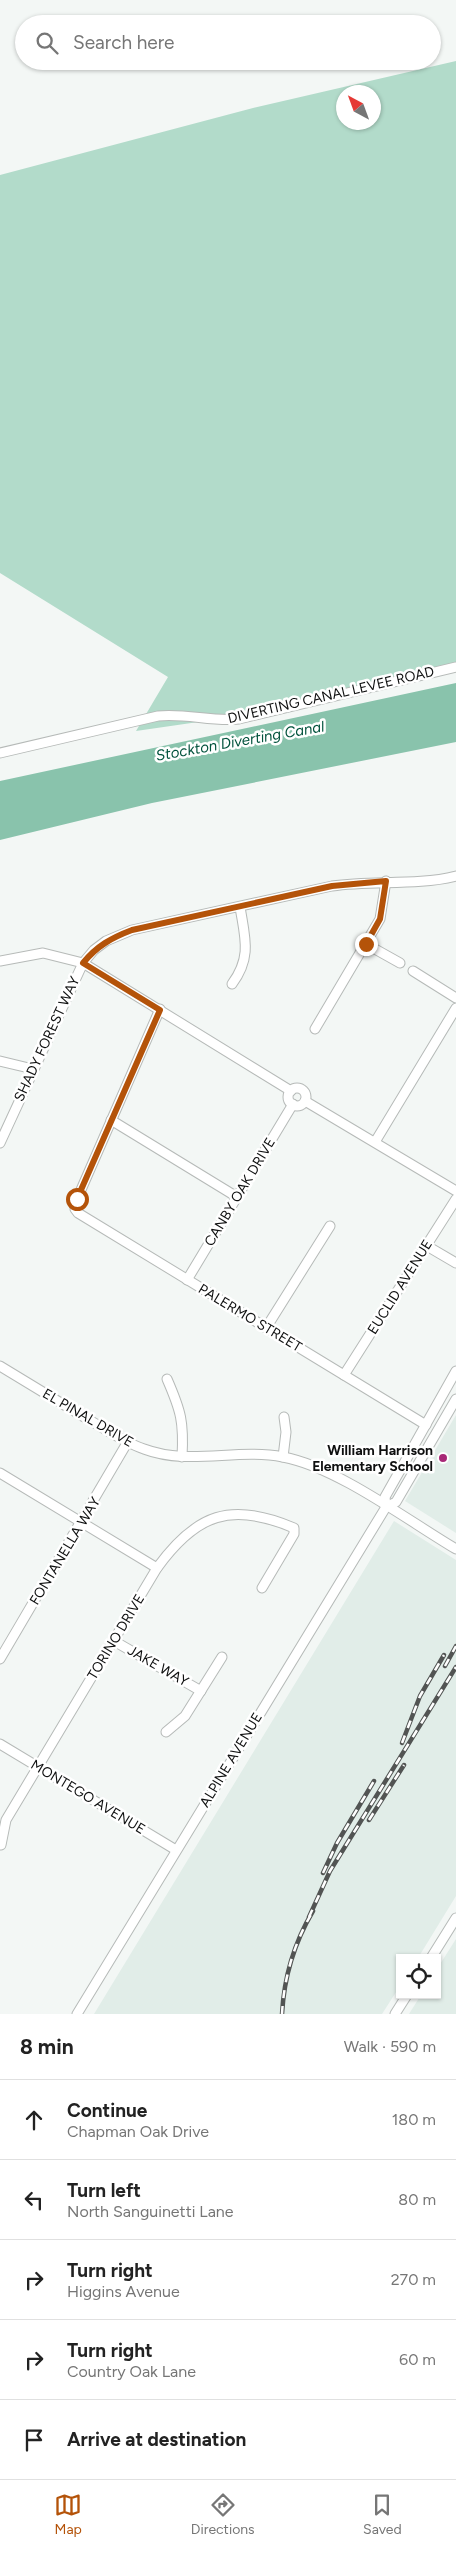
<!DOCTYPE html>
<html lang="en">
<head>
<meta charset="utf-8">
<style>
	body { margin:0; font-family:Figtree,sans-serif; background:#f6f6f6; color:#222 }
	.controls { position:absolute; right:15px; bottom:15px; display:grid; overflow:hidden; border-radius:0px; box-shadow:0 1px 4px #0004 }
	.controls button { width:45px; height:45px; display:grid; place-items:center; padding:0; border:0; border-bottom:1px solid #e0e0e0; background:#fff; color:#222; font:25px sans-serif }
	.compass { position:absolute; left:336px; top:85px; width:45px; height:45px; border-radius:50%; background:#fff; box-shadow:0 1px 4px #0004; rotate:319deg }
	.stop { position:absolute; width:15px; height:15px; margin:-11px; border:4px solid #b45309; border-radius:50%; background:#fff }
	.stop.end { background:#b45309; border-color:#fff; box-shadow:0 1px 5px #0008 }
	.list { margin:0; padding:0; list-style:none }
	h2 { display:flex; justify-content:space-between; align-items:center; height:65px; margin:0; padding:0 20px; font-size:21px }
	h2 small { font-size:16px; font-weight:400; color:#767676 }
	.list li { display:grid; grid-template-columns:32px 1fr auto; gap:15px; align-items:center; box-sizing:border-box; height:80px; padding:0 20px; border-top:1px solid #e0e0e0 }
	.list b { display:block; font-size:19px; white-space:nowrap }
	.list p { margin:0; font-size:16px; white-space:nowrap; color:#767676 }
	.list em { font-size:16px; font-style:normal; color:#767676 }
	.icon { flex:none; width:28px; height:28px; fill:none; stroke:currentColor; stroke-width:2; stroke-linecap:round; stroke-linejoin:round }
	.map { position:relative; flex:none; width:456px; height:2014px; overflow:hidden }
	.search { position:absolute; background:#fff; box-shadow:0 1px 4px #0004; left:15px; right:15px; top:15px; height:55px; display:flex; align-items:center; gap:12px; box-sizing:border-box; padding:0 18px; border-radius:28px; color:#767676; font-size:19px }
	.sheet { height:465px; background:#fff }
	nav { display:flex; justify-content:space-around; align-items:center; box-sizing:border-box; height:70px; border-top:1px solid #e0e0e0; background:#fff; font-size:14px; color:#767676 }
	nav a { display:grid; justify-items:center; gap:2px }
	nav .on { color:#b45309 }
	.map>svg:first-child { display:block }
	.built { fill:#e1ede8 }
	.green { fill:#b2dbca; fill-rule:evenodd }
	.water { fill:#89c3ac }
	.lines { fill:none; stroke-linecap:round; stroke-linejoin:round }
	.minor-casing { stroke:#b6bab8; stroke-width:11 }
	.minor { stroke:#fff; stroke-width:9 }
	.rail-casing { stroke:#525453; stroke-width:4.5 }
	.rail { stroke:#fff; stroke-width:2.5; stroke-dasharray:8; stroke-linecap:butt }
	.route { stroke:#b45309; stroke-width:6 }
	.poi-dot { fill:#a82877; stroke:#fff; stroke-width:2 }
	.labels { text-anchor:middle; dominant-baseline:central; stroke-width:5; stroke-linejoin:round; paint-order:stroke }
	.street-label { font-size:14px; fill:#0f1010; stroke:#fff }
	.poi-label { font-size:14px; font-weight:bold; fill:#0f1010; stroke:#fff; text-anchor:end }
	.water-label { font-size:15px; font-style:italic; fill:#00523c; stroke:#fff }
</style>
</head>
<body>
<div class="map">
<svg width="456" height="2014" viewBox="0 0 456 2014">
	<rect width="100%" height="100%" fill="#f3f7f5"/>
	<g class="built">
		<polygon points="456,1415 456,1533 405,1501"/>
		<polygon points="394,1521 456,1560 456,1896 418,1958 400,1958 400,1986 382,2014 94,2014"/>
		<polygon points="456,1939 456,2014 409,2014 421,1995 437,1995 437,1969"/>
	</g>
	<path class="green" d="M456,61V668L219,719L136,731L168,677L0,573V175L253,108ZM344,92H374V122H344Z"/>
	<polygon class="water" points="456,683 456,742 152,803 0,840 0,781"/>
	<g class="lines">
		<g class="minor-casing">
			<g id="minor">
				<path d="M0,753L158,716C186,713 212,722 239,719L456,667"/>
				<polyline points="366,944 400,963"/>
				<polyline points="0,961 43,953 83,963 291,1091"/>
				<polyline points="413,971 456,998"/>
				<path d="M232,984C252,957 245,938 240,907"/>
				<polyline points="160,1009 77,1199 75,1209 78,1213 426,1425"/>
				<polyline points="315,1029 380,919 386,881"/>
				<polyline points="0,1061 33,1069"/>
				<circle cx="297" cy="1097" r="9"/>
				<polyline points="305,1101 456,1191"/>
				<polyline points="111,1120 237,1197"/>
				<polyline points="375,1142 456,1008"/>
				<path d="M0,1143L83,963L94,950L106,941L132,930L332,886C373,880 416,886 456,876"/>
				<polyline points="427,1246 456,1263"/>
				<polyline points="187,1280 293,1104"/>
				<polyline points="266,1328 330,1226"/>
				<path d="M0,1366C28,1383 56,1400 84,1417C104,1428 123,1442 144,1449C189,1466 236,1448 283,1457C337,1467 407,1520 456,1549"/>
				<polyline points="344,1375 456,1199"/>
				<path d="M167,1379C181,1411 184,1422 182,1457"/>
				<polyline points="283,1457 286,1432 284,1417"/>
				<polyline points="0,1473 157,1568"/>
				<polyline points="386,1507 385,1497 456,1371"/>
				<polyline points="114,1641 201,1691"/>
				<polyline points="0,1659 127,1443"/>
				<polyline points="166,1732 185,1716 222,1657"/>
				<polyline points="0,1744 176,1850"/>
				<path d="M1,1845L6,1820L157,1568C196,1514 231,1501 294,1528V1534L262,1588"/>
				<polyline points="431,1958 456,1918"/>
				<polyline points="77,2014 386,1507 396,1502 456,1399"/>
				<polyline points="395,2014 407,1995"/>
			</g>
		</g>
		<use href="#minor" class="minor"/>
		<g class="rail-casing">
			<g id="rail">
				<polyline points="445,1666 456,1646"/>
				<polyline points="402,1743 420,1696 444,1655"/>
				<polyline points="369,1820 404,1765"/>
				<polyline points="323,1873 337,1843 374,1781"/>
				<polyline points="309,1917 330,1871 456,1667"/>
				<path d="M282,2014C284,1977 294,1943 313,1911"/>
			</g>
		</g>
		<use href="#rail" class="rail"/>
	</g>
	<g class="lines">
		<path class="route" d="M77,1199L160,1010L83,963C97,946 111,938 132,930L332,886L386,881L380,919L366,944"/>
	</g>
	<circle class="poi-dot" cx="443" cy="1458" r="5"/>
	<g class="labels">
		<g class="street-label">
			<text transform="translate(331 695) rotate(-13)">DIVERTING CANAL LEVEE ROAD</text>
			<text transform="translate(47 1039) rotate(-65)">SHADY FOREST WAY</text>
			<text transform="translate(240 1192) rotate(-59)">CANBY OAK DRIVE</text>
			<text transform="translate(400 1287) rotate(-58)">EUCLID AVENUE</text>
			<text transform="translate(250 1318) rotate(31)">PALERMO STREET</text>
			<text transform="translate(88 1418) rotate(30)">EL PINAL DRIVE</text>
			<text transform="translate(65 1551) rotate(-59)">FONTANELLA WAY</text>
			<text transform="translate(116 1637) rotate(-59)">TORINO DRIVE</text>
			<text transform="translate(158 1666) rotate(30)">JAKE WAY</text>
			<text transform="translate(231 1760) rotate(-59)">ALPINE AVENUE</text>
			<text transform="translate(88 1797) rotate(31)">MONTEGO AVENUE</text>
		</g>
		<g class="poi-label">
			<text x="433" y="1450">William Harrison<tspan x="433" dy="16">Elementary School</tspan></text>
		</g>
		<g class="water-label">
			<text transform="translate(240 741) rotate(-10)">Stockton Diverting Canal</text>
		</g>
	</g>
</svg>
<div class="controls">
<button><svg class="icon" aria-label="locate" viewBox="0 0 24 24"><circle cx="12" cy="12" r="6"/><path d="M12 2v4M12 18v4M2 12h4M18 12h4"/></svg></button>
</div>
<svg class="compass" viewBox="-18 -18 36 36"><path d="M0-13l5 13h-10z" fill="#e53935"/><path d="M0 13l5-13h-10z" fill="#767676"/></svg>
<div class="stop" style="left:77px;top:1199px"></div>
<div class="stop end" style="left:366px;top:944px"></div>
<div class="search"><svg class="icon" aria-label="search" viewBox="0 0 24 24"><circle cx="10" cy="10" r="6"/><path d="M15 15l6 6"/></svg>Search here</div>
</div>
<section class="sheet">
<h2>8 min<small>Walk · 590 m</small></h2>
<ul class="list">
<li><svg class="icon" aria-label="ahead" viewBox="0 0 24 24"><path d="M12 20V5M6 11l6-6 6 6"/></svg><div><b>Continue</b><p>Chapman Oak Drive</p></div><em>180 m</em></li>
<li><svg class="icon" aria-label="left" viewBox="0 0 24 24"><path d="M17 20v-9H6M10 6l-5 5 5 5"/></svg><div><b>Turn left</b><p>North Sanguinetti Lane</p></div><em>80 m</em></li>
<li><svg class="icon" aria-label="right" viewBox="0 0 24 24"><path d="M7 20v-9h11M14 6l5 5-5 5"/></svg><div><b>Turn right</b><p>Higgins Avenue</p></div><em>270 m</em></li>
<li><svg class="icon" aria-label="right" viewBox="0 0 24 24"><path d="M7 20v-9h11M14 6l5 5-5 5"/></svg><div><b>Turn right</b><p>Country Oak Lane</p></div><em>60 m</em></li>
<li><svg class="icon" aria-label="arrive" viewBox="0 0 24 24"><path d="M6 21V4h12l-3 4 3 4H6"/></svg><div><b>Arrive at destination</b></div></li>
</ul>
</section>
<nav>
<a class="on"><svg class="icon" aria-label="map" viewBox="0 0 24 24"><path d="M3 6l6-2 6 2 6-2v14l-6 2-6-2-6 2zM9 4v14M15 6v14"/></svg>Map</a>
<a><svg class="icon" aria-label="directions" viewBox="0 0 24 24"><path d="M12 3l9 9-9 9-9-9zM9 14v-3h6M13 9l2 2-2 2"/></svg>Directions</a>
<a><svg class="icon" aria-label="saved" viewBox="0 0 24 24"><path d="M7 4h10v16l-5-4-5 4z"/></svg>Saved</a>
</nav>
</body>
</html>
